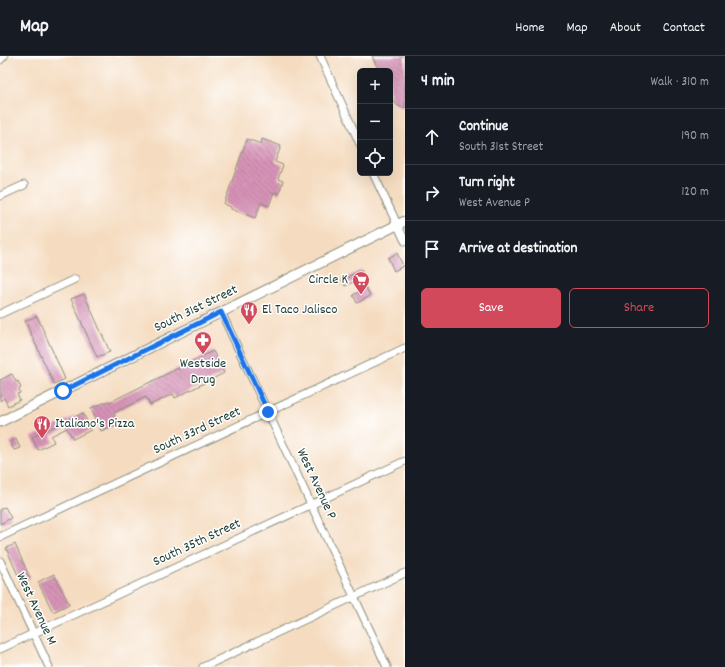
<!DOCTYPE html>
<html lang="en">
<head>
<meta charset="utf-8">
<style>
	body { margin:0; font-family:Dekko,sans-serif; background:#20242c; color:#f1f3f6 }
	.controls { position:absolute; right:12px; top:12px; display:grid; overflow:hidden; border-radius:6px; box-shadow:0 4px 16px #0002 }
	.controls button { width:36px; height:36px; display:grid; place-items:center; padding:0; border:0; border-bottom:1px solid #363941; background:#171b24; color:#f1f3f6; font:20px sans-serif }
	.stop { position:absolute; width:12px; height:12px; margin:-9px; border:3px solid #1a73e8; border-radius:50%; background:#fff }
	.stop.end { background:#1a73e8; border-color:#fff; box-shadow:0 1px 4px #0008 }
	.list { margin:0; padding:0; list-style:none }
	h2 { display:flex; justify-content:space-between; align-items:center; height:52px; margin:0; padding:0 16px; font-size:17px }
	h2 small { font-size:13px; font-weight:400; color:#9ea1a6 }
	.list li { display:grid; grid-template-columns:26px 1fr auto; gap:12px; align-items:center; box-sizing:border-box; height:56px; padding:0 16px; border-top:1px solid #363941 }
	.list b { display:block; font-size:15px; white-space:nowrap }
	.list p { margin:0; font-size:13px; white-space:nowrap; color:#9ea1a6 }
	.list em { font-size:13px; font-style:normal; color:#9ea1a6 }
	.actions { display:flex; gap:8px; padding:12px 16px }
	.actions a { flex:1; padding:9px 0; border:1px solid #d1495b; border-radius:6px; text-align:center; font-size:14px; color:#d1495b }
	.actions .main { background:#d1495b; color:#fff }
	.icon { flex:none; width:22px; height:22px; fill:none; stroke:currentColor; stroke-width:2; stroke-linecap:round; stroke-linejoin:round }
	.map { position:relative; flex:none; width:405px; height:611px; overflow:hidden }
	header { display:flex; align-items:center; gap:24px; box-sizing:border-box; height:56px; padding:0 20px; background:#171b24; border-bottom:1px solid #363941 }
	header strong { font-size:19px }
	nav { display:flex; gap:22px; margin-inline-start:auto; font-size:14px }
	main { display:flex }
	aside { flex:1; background:#171b24 }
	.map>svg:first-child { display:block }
	.building { fill:url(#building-back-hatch) }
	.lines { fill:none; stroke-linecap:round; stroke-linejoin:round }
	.minor-casing { stroke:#8a8c7a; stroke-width:9 }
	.major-casing { stroke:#8a8c7a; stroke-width:11 }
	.minor { stroke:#fff; stroke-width:7 }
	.major { stroke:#fff; stroke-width:9 }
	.route { stroke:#1a73e8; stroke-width:5 }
	.labels { text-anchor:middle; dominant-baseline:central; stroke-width:3; stroke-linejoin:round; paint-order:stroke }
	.poi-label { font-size:14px; fill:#1f3d34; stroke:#fff; text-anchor:start }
	.street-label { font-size:14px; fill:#1f3d34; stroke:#fff }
</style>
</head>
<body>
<header>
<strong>Map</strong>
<nav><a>Home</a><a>Map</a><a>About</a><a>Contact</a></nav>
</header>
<main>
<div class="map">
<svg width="405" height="611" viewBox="0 0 405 611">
	<defs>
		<pattern id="building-back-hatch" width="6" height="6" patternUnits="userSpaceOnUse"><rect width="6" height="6" fill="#d793b7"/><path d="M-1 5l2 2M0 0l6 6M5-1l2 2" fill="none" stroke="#ae7996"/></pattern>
	</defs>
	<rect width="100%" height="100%" fill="#fff"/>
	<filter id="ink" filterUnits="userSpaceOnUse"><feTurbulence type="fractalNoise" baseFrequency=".025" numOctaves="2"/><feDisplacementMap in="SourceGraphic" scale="8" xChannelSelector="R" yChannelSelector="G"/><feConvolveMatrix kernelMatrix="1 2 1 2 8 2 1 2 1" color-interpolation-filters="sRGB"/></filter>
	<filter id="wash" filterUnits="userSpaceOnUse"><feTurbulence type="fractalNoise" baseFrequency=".012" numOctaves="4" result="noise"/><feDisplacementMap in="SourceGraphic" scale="16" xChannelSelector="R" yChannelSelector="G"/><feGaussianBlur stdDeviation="0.9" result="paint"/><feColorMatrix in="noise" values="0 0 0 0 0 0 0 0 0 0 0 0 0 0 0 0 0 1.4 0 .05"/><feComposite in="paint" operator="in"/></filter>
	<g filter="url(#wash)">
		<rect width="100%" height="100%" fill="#f5dcc0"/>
		<g id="blocks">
			<g class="building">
				<polygon points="372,0 405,0 405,52 398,50 390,41 390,15 379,15"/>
				<polygon points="247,83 261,88 262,83 281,90 275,106 283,109 278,123 283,125 279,138 274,136 269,150 261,147 255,162 231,153 231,151 224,148"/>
				<polygon points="397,197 403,210 394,215 388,202"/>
				<polygon points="361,214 364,221 345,230 342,224"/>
				<polygon points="366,232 370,240 357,247 353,239"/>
				<polygon points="84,238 110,296 97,301 71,243"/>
				<polygon points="37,260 65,323 54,328 25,265"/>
				<polygon points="213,295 224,317 175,342 173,338 150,349 146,341 114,357 118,368 101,375 91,352 109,345 110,346"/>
				<polygon points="12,318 16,326 18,325 21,332 19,333 20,337 17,338 20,344 8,350 4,342 0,345 0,324"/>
				<polygon points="83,357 91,374 73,383 67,372 51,380 54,386 38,394 32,381"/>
				<polygon points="16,383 20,392 14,394 10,386"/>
				<polygon points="5,451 11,462 0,468 0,453"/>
				<polygon points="15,488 30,522 21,526 6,492"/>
				<polygon points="54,518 69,548 53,556 38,526"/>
			</g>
		</g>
	</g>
	<g filter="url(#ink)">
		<use href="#blocks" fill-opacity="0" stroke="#8a8c7a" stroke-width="1"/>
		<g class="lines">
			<g class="minor-casing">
				<g id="minor">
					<polyline points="320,0 360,88"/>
					<polyline points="0,4 4,0"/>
					<polyline points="373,117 405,185"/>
					<polyline points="0,140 24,129"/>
					<polyline points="221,256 387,611"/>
					<polyline points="0,258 75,223"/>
					<polyline points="0,481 405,292"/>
					<polyline points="0,505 49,611"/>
					<polyline points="0,593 405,405"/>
					<polyline points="203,611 405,517"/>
				</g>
			</g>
			<g class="major-casing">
				<polyline id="major" points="0,366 405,165"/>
			</g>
			<use href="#minor" class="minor"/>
			<use href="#major" class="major"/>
		</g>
	</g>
	<g class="lines" filter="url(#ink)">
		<polyline class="route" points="63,335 221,256 268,356"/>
	</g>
	<defs>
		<g id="supermarket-pin" transform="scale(0.9)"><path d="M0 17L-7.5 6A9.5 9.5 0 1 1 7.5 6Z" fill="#d1495b" stroke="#fff"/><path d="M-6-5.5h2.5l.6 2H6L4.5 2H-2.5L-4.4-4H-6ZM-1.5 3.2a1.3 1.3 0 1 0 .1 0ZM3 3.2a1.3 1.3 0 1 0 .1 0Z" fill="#fff"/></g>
		<g id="restaurant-pin" transform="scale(0.9)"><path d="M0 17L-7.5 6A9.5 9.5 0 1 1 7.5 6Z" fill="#d1495b" stroke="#fff"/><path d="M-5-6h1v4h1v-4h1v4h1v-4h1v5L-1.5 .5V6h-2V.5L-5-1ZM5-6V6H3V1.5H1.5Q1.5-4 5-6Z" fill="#fff"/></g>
		<g id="pharmacy-pin" transform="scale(0.9)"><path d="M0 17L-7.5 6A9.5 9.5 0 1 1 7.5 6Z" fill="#d1495b" stroke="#fff"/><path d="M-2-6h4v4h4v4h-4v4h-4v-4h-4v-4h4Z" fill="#fff"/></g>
	</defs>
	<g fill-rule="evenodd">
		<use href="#supermarket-pin" x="361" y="224"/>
		<use href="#restaurant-pin" x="249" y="254"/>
		<use href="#pharmacy-pin" x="203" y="284"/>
		<use href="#restaurant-pin" x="42" y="368"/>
	</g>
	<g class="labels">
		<g class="poi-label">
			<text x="348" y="224" text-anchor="end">Circle K</text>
			<text x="262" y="254">El Taco Jalisco</text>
			<text x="203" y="308" text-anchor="middle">Westside<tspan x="203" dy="16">Drug</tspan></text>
			<text x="55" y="368">Italiano's Pizza</text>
		</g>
		<g class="street-label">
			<text transform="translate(196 253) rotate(-26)">South 31st Street</text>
			<text transform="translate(197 375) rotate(-25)">South 33rd Street</text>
			<text transform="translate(316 428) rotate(65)">West Avenue P</text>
			<text transform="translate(197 487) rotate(-25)">South 35th Street</text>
			<text transform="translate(36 553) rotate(65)">West Avenue M</text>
		</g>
	</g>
</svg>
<div class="controls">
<button>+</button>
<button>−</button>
<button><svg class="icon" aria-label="locate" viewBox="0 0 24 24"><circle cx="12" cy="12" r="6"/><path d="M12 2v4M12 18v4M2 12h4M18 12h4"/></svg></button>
</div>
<div class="stop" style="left:63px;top:335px"></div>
<div class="stop end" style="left:268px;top:356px"></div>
</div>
<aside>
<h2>4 min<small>Walk · 310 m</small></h2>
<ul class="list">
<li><svg class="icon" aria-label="ahead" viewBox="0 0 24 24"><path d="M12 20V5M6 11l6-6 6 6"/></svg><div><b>Continue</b><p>South 31st Street</p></div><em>190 m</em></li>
<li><svg class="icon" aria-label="right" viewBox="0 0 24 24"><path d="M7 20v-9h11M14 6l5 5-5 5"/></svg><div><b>Turn right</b><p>West Avenue P</p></div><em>120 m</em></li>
<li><svg class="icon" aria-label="arrive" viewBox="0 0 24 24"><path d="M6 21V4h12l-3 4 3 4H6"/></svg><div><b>Arrive at destination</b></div></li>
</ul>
<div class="actions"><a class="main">Save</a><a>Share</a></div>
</aside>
</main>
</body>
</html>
